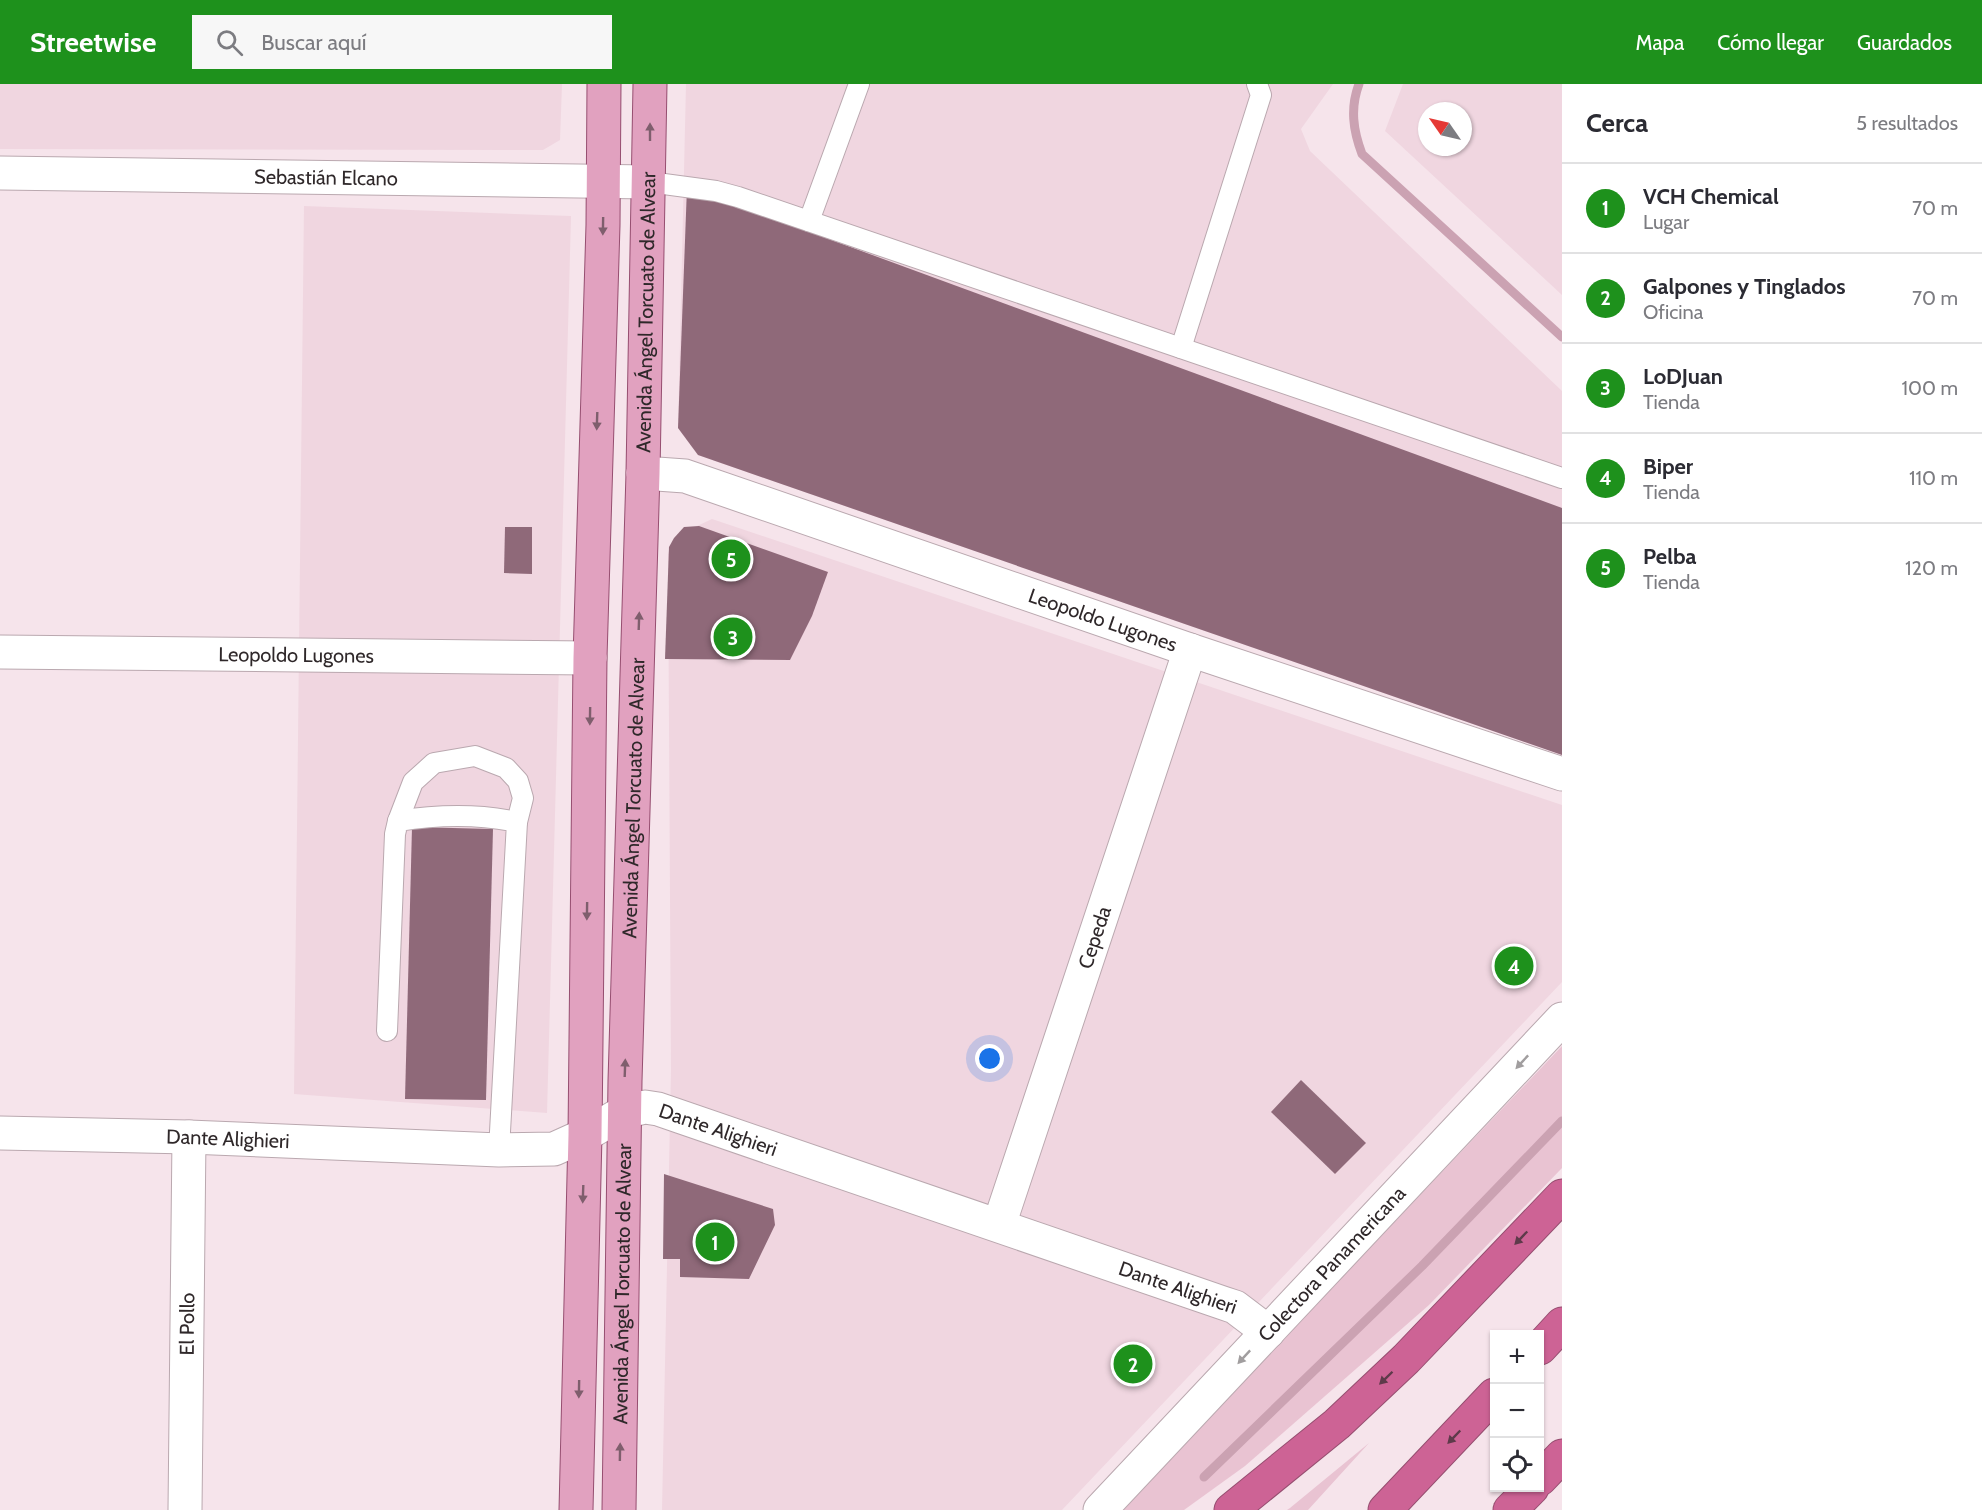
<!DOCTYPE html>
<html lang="es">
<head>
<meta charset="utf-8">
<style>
	body { margin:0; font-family:Cabin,sans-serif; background:#f7f7f7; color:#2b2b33 }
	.controls { position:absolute; right:18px; bottom:18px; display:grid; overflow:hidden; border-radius:0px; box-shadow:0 2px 4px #0004 }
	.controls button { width:54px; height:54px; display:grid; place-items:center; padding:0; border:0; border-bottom:2px solid #e1e1e2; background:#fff; color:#2b2b33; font:30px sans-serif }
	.compass { position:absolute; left:1418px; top:18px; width:54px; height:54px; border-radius:50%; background:#fff; box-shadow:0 2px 4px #0004; rotate:304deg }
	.you { position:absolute; left:990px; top:975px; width:21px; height:21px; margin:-15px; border:4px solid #fff; border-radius:50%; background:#1a73e8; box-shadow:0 0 0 9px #1a73e833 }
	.badge { display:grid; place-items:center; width:39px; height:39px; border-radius:50%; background:#1e911c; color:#fff; font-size:20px; font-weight:700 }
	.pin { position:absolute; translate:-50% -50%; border:3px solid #fff; box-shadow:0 2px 6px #0006 }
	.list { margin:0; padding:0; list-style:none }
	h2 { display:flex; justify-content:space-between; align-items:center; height:78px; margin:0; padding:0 24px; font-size:26px }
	h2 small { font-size:20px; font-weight:400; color:#7c7c81 }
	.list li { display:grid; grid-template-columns:39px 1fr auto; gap:18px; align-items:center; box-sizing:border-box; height:90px; padding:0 24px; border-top:2px solid #e1e1e2 }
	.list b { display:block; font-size:22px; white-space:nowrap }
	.list p { margin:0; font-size:20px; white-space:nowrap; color:#7c7c81 }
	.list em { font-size:20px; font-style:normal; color:#7c7c81 }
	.icon { flex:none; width:33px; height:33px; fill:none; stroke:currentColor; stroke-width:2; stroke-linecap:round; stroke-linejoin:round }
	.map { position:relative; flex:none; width:1562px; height:1426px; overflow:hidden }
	header { display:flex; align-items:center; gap:36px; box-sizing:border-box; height:84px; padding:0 30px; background:#1e911c; color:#fff }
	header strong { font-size:28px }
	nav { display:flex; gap:33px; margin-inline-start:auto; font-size:21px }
	.search { width:420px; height:54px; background:#f7f7f7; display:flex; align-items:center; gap:15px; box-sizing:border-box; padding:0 21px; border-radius:0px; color:#7c7c81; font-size:22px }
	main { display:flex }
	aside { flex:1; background:#fff }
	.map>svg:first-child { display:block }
	.built { fill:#f0d6e0; fill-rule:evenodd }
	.green { fill:#e9c3d2 }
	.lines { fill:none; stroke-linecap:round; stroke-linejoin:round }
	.stream { stroke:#cba2b2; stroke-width:9 }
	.building { fill:#8f6979 }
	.lane-casing { stroke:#baa8af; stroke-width:22 }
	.street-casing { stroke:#baa8af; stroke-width:35 }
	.secondary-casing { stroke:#baa8af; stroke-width:35 }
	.primary-casing { stroke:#964e70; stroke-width:35 }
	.highway-casing { stroke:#964e70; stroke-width:35 }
	.lane { stroke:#fff; stroke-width:20 }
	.street { stroke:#fff; stroke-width:33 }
	.secondary { stroke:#fff; stroke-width:33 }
	.primary { stroke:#e1a1bf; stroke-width:33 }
	.highway { stroke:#cd6395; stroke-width:33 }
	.oneway { fill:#7f5e6d }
	.oneway2 { fill:#a19e9f }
	.oneway3 { fill:#5e3a4a }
	.labels { text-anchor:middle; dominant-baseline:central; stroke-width:6; stroke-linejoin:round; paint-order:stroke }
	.street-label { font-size:20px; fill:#2f282a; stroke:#fff4f8 }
</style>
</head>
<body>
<header>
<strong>Streetwise</strong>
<div class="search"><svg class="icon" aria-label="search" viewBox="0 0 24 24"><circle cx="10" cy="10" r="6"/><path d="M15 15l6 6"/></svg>Buscar aquí</div>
<nav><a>Mapa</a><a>Cómo llegar</a><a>Guardados</a></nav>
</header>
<main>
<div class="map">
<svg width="1562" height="1426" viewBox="0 0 1562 1426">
	<rect width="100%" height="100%" fill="#f6e4eb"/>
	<g class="built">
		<polygon points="0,0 562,0 560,56 543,66 0,65"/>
		<polygon points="686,0 1333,0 1301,45 1310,67 1562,307 1562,671 698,371 678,344"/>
		<path d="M1403,0H1562V211L1385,47ZM1427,27H1463V63H1427Z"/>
		<polygon points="304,122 571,132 547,1029 294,1010"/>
		<polygon points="712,435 1562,721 1562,898 1062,1426 662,1426 671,986 668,469 678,451"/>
	</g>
	<g class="green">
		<polygon points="1562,962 1562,1084 1429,1221 1245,1382 1184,1426 1120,1426"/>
		<polygon points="1369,1359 1308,1426 1287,1426 1290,1424"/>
	</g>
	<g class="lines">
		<g class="stream">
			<path d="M1359,0C1350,24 1353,46 1362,70L1562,253"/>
			<polyline points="1204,1393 1422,1182 1562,1037"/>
		</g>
	</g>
	<g class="building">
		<polygon points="687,103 1562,424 1562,671 698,371 678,344"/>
		<polygon points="699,442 828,488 812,532 790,576 665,575 669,463 674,454 684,443"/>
		<polygon points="505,443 532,443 532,490 504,489"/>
		<polygon points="412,743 493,745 486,1016 405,1015"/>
		<polygon points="1301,996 1366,1059 1335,1090 1271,1028"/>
		<polygon points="664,1090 773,1125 775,1141 749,1195 680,1193 680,1175 663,1175"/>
	</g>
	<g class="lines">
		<g class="lane-casing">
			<g id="lane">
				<polyline points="649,98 716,107 738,113 1562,394"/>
				<polyline points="809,137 859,0"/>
				<polyline points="1181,264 1261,11 1257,0"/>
				<polyline points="398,737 413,698 434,679 475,672 506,684 518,697 523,714 517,738"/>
				<path d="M387,947L395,750L398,737C436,731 479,730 517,738L499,1066"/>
			</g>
		</g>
		<g class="street-casing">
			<g id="street">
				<path id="s1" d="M0,89L649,98"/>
				<path id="s2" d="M643,389L685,392L1190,566L1562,690"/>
				<path id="s3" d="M0,568L590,574"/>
				<path id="s4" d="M0,1049L189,1053L499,1066L554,1065L585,1051L624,1028L645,1023L658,1025L1223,1219L1235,1223L1268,1248"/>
				<path id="s5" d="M999,1141L1190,566"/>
				<path id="s6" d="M185,1426L189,1053"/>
			</g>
		</g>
		<g class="secondary-casing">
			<g id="secondary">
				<path id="s7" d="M1100,1426L1562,935"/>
			</g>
		</g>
		<g class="primary-casing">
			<g id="primary">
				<polyline points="576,1426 585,1051 590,574 603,141 604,0"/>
				<path id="s8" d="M619,1426L625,997L643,389L650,0"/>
			</g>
		</g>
		<g class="highway-casing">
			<g id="highway">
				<polyline points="1540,1264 1562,1240"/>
				<polyline points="1540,1395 1562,1372"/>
				<polyline points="1231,1426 1337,1340 1406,1275 1562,1112"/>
				<polyline points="1385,1426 1494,1311"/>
				<polyline points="1510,1426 1532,1404"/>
			</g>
		</g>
		<use href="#lane" class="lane"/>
		<use href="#street" class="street"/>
		<use href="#secondary" class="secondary"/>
		<use href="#primary" class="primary"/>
		<use href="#highway" class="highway"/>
	</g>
	<defs><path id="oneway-solid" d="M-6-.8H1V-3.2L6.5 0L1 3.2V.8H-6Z" transform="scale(1.5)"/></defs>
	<g class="oneway">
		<use href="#oneway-solid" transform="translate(650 48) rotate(-90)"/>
		<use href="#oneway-solid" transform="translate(603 142) rotate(91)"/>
		<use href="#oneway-solid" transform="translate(597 337) rotate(92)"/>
		<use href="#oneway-solid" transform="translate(639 537) rotate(-88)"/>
		<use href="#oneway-solid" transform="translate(590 632) rotate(91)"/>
		<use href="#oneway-solid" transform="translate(587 827) rotate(91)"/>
		<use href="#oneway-solid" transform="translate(625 984) rotate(-88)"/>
		<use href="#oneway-solid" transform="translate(583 1110) rotate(92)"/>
		<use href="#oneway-solid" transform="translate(579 1305) rotate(91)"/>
		<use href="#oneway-solid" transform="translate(620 1368) rotate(-89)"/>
	</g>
	<g class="oneway2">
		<use href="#oneway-solid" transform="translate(1522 978) rotate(133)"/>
		<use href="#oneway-solid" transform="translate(1244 1273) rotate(133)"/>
	</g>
	<g class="oneway3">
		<use href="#oneway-solid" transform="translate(1521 1154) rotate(134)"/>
		<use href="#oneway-solid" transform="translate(1386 1294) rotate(136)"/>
		<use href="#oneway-solid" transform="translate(1454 1353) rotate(134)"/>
	</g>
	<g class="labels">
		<g class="street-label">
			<text stroke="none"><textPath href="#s1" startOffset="326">Sebastián Elcano</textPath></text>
			<text stroke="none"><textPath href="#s8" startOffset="1198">Avenida Ángel Torcuato de Alvear</textPath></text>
			<text stroke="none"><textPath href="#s2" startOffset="484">Leopoldo Lugones</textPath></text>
			<text stroke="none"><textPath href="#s3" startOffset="296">Leopoldo Lugones</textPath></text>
			<text stroke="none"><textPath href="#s8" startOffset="712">Avenida Ángel Torcuato de Alvear</textPath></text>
			<text stroke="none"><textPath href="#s5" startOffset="303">Cepeda</textPath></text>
			<text stroke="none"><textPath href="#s4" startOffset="732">Dante Alighieri</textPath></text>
			<text stroke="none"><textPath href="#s4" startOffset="228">Dante Alighieri</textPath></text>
			<text stroke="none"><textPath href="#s7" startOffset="338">Colectora Panamericana</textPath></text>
			<text stroke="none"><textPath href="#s8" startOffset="226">Avenida Ángel Torcuato de Alvear</textPath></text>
			<text stroke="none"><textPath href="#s4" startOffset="1218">Dante Alighieri</textPath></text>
			<text stroke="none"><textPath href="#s6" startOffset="186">El Pollo</textPath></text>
		</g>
	</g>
</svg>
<div class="controls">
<button>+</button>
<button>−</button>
<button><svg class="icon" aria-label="locate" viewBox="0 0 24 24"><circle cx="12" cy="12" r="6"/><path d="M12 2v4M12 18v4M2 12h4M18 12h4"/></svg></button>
</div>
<svg class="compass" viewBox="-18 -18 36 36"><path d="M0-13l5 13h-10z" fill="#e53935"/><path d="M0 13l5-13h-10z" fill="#7c7c81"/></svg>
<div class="you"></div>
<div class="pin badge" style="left:715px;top:1158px">1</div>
<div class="pin badge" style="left:1133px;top:1280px">2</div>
<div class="pin badge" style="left:733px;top:553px">3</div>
<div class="pin badge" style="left:1514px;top:882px">4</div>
<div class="pin badge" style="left:731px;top:475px">5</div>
</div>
<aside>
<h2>Cerca<small>5 resultados</small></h2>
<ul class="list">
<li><span class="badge">1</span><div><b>VCH Chemical</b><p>Lugar</p></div><em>70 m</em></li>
<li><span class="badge">2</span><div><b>Galpones y Tinglados</b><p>Oficina</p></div><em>70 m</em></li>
<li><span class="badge">3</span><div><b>LoDJuan</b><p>Tienda</p></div><em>100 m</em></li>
<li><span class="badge">4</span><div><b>Biper</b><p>Tienda</p></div><em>110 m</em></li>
<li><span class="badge">5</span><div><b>Pelba</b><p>Tienda</p></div><em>120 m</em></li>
</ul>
</aside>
</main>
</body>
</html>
